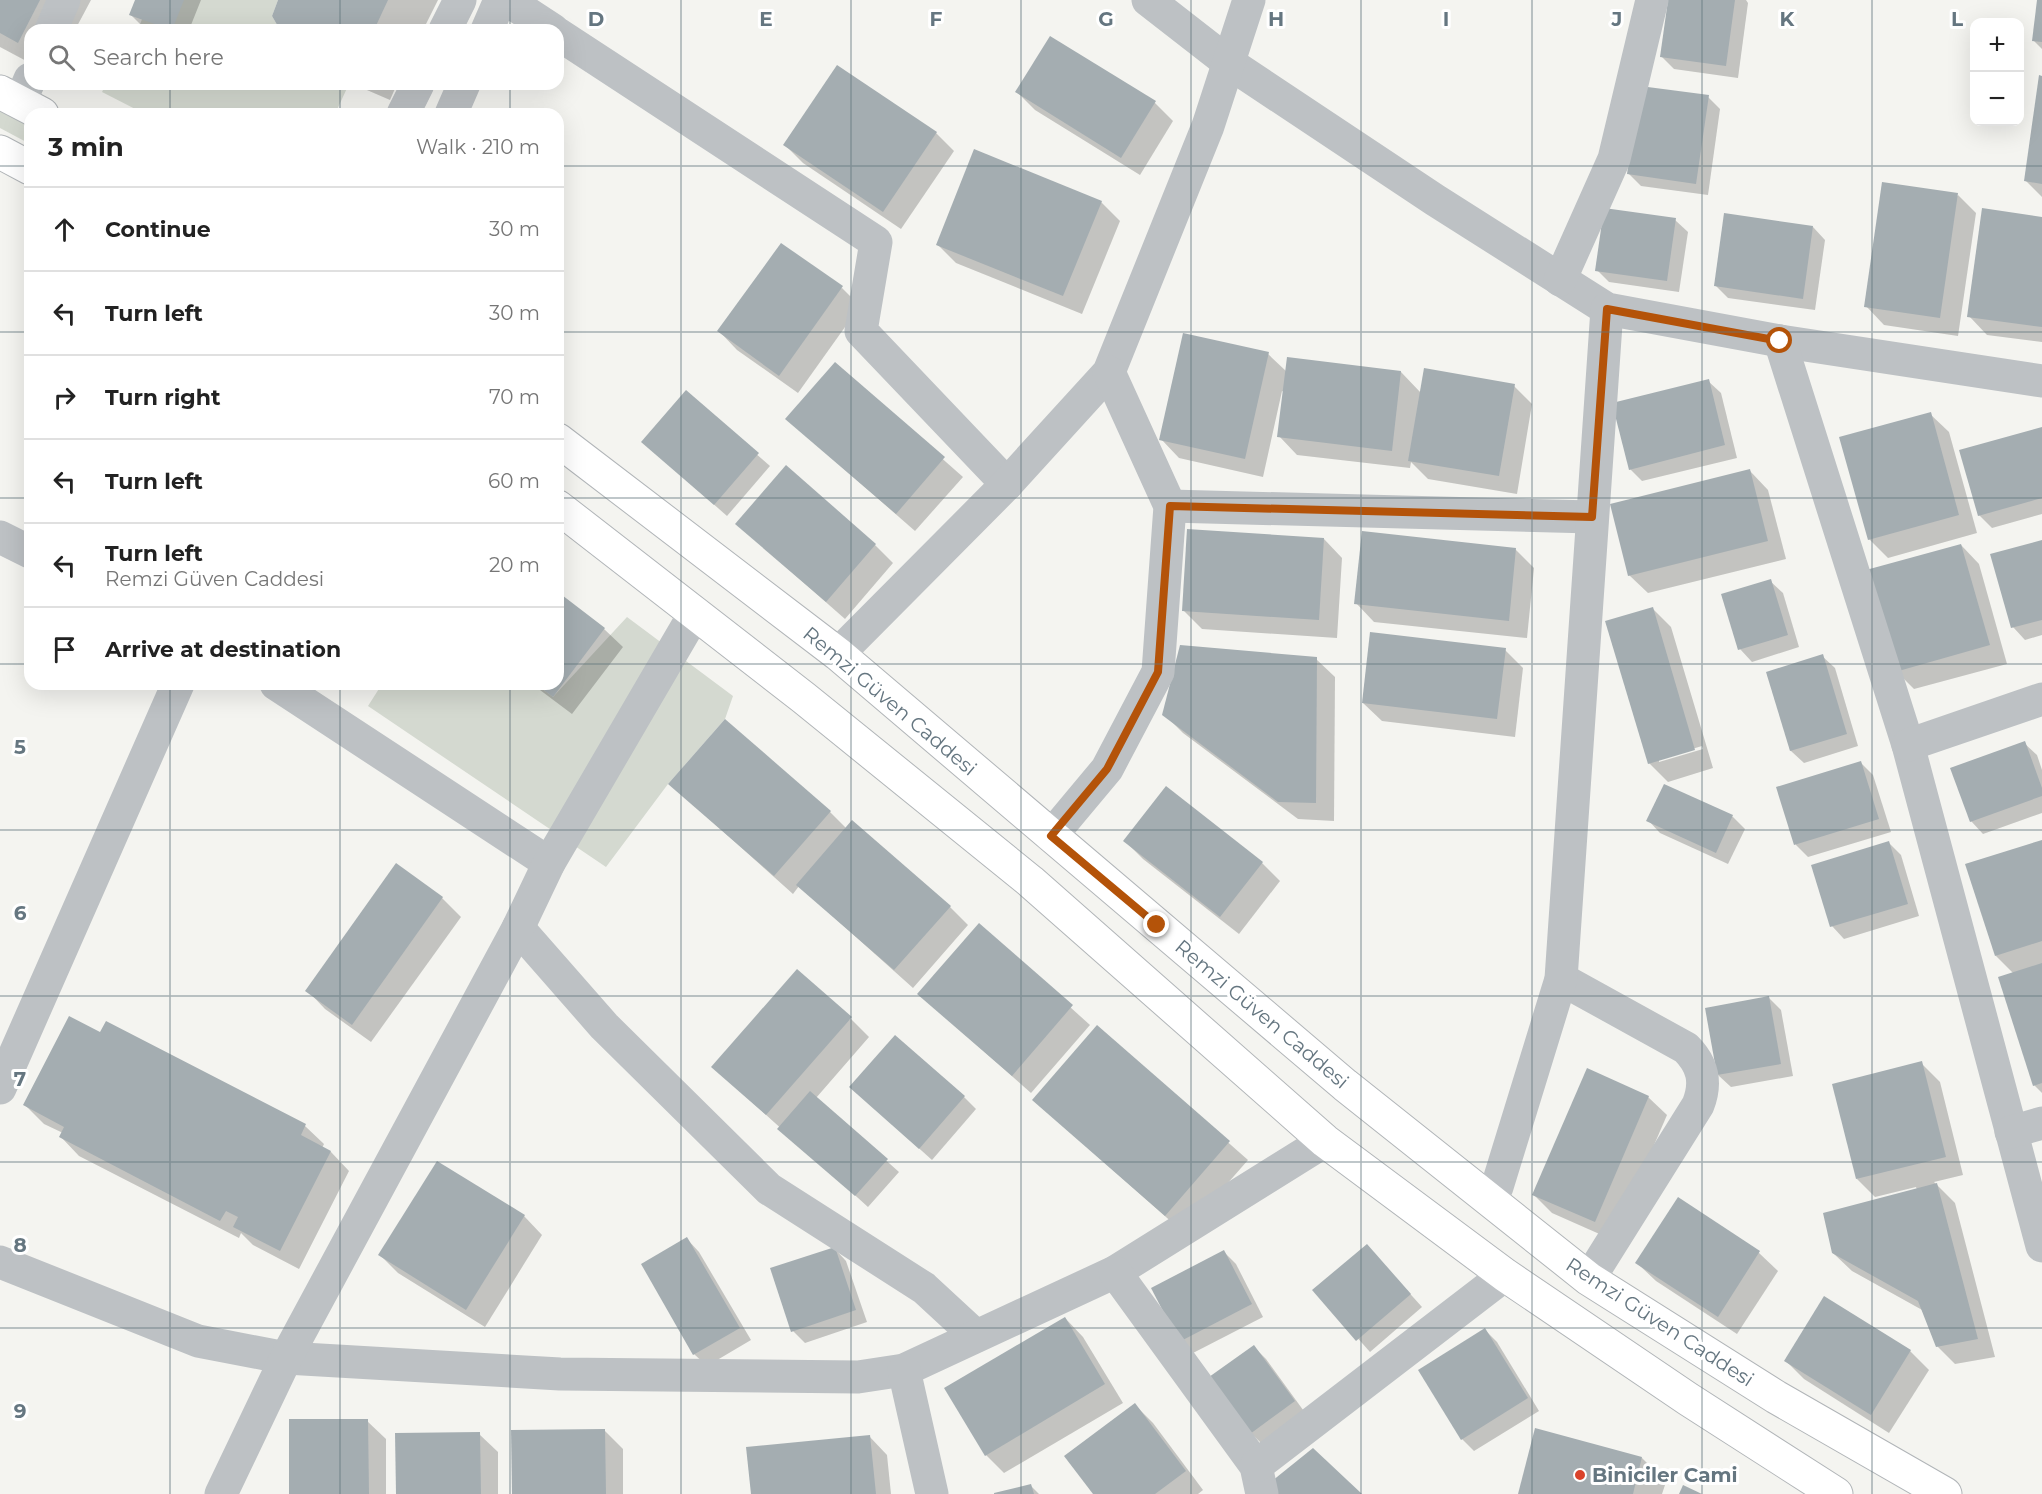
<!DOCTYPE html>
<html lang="en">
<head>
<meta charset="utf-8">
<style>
	body { margin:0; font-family:Montserrat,sans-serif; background:#f6f6f6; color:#222 }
	.controls { position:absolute; right:18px; top:18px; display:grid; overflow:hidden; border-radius:12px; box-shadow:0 6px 24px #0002 }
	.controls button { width:54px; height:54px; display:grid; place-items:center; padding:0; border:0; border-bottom:2px solid #e0e0e0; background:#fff; color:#222; font:30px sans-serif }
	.stop { position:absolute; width:18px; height:18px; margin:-14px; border:4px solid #b45309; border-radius:50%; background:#fff }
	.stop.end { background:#b45309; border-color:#fff; box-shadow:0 2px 6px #0008 }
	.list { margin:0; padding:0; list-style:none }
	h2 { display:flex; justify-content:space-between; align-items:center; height:78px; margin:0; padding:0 24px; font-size:26px }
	h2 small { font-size:20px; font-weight:400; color:#767676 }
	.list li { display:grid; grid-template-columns:39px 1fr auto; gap:18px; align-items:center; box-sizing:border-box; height:84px; padding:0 24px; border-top:2px solid #e0e0e0 }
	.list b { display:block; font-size:22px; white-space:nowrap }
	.list p { margin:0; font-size:20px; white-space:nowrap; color:#767676 }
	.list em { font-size:20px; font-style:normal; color:#767676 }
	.icon { flex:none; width:33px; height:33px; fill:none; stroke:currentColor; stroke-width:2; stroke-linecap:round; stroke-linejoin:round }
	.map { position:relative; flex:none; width:2042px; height:1494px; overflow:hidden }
	.search { position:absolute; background:#fff; box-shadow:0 6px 24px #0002; left:24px; top:24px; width:540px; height:66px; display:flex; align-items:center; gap:15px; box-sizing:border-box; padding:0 21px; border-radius:18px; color:#767676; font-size:22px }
	.panel { position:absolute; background:#fff; box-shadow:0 6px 24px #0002; left:24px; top:108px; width:540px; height:582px; border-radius:18px }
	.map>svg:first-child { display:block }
	.green { fill:#d4d9d0 }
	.shadow { fill:#0003; fill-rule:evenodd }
	.building { fill:#a4adb1 }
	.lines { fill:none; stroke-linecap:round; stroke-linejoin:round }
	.major-casing { stroke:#b1b5b8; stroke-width:35 }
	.minor { stroke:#bdc1c4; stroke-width:33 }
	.major { stroke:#fff; stroke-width:33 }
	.route { stroke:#b45309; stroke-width:8 }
	.grid { fill:none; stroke:#657680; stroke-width:1.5; stroke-opacity:0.55 }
	.poi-dot { fill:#da432b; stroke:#fff; stroke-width:2 }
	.labels { text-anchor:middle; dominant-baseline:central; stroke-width:6; stroke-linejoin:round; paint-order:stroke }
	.street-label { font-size:20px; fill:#657680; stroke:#fff }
	.poi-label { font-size:20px; font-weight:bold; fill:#657680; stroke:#fff; text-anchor:start }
	.grid-label { font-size:20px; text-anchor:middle; font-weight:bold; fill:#657680; stroke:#fff; stroke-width:6; stroke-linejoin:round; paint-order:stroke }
</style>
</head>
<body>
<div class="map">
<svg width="2042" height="1494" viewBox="0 0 2042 1494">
	<rect width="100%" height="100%" fill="#f4f4f0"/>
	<g class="green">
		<polygon points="149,0 278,0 272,16 280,30 138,30"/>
		<polygon points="106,84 349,84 335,114 145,114 102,92"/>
		<polygon points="0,107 30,123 30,144 0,128"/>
		<polygon points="627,617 733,696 725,719 668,784 606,867 368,706 382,684 536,684 553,697"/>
	</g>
	<g class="shadow">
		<polygon points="0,0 91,0 75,30 30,30 30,63 0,47"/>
		<polygon points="136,0 201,0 189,30 150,30 143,27 131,15"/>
		<polygon points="280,0 438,0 423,30 281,30"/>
		<polygon points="1669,0 1746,0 1748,3 1738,78 1674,69 1661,56"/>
		<polygon points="2039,0 2042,0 2042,49 2033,40"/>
		<polygon points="2042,77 2042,197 2025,180"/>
		<polygon points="353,84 397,84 390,100"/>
		<polygon points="1017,92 1155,103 1173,121 1140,175 1035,110"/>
		<polygon points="1708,97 1720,109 1708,195 1641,186 1629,174"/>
		<polygon points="936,133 954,151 901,229 803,163 785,145"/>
		<polygon points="1958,195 1976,213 1958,336 1884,325 1866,306"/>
		<polygon points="1101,202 1120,221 1082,314 956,263 938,245"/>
		<polygon points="2042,218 2042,342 1987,335 1969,316"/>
		<polygon points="1675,220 1688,232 1679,292 1609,282 1597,270"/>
		<polygon points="1813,227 1825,240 1815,310 1728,298 1716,286"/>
		<polygon points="842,288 860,306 798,393 737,350 719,331"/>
		<polygon points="1268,354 1287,372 1401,372 1421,393 1514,386 1532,404 1517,494 1428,479 1411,462 1410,468 1297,455 1279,436 1284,392 1282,391 1263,477 1179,458 1161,439"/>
		<polygon points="835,364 963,477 915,531 787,419"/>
		<polygon points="1708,381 1721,393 1737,458 1642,481 1630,469"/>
		<polygon points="686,393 770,466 727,516 643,442"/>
		<polygon points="1930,414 1949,432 1977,533 1888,558 1869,539"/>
		<polygon points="2042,428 2042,514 1992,528 1979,515"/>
		<polygon points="1750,471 1768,490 1786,559 1648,593 1629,575"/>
		<polygon points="737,524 875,545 893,563 845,619"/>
		<polygon points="1324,539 1342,558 1337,638 1202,629 1184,611"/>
		<polygon points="2042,541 2042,635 2025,640 2013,627"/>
		<polygon points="1961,545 1979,564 2007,664 1914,689 1896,671"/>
		<polygon points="1515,549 1534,568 1527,638 1374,622 1356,603"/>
		<polygon points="1770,581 1783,593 1799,647 1752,662 1740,649"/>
		<polygon points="558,594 604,629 623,647 572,714 532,684 558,684"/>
		<path d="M1653,609L1671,627L1713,768L1668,782L1649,763ZM1702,746L1703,749L1659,762V759Z"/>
		<polygon points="1505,650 1523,668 1515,737 1382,721 1363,703"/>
		<polygon points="1822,656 1835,668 1858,746 1804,763 1791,751 1767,673"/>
		<polygon points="1316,659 1335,677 1334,821 1298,819 1183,733 1164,714"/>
		<polygon points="2024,743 2037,755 2042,770 2042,813 1983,834 1971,821"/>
		<polygon points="1861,763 1873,775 1891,832 1808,857 1796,845 1778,788"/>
		<polygon points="670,784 830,812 847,829 950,907 968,925 913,988 799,886 793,894"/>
		<polygon points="1664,786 1733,817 1745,829 1728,864 1660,833 1648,820"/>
		<polygon points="1125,841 1262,863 1280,881 1239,934 1143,859"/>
		<polygon points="2042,841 2042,1093 2034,1085 2014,974 1996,956"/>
		<polygon points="1889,843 1901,855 1919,916 1844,939 1832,926"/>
		<polygon points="396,865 442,898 461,917 371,1042 325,1009 307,990"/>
		<polygon points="979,925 1090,1025 1031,1093 919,994"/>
		<polygon points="1769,998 1781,1010 1793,1076 1731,1087 1718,1075"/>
		<polygon points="851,1019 869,1037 816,1098 899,1172 868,1207 713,1067"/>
		<polygon points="107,1023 305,1126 324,1144 322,1148 331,1152 349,1171 299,1269 253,1245 241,1233 239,1238 79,1156 61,1137 63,1133 44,1124 25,1105 101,1034"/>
		<polygon points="1097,1027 1248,1160 1184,1233 1034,1100"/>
		<polygon points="1921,1063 1940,1082 1963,1175 1934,1182 1955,1203 1995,1357 1955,1364 1937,1346 1924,1311 1852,1271 1833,1253 1917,1190 1916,1187 1875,1197 1857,1179"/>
		<polygon points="851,1087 964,1097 976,1109 932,1160"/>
		<polygon points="1648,1097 1667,1115 1613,1240 1552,1213 1534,1195"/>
		<polygon points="1678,1200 1759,1253 1778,1271 1737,1334 1656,1281 1637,1263"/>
		<polygon points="524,1216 542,1235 485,1327 398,1273 380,1255"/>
		<polygon points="687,1239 699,1252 751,1340 707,1366 694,1354"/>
		<polygon points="1367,1246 1422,1307 1370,1352 1315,1290"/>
		<polygon points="834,1248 846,1261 867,1322 805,1343 793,1331"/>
		<polygon points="1224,1252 1236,1264 1263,1317 1193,1353 1181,1341"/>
		<polygon points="1825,1298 1910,1351 1929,1370 1889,1433 1804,1379 1786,1361"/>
		<polygon points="1065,1318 1083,1337 1123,1403 1004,1473 986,1455"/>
		<polygon points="1485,1330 1497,1342 1539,1411 1474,1451 1462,1439"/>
		<polygon points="1254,1347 1266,1359 1306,1414 1263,1445 1251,1433"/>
		<polygon points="1135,1405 1153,1423 1203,1490 1198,1494 1095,1494"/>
		<polygon points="367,1421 386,1439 386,1494 291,1494"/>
		<polygon points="604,1430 623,1449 623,1494 513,1494"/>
		<polygon points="479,1434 498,1452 498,1494 397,1494"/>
		<polygon points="869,1436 887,1455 891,1494 753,1494"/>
		<polygon points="1642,1458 1666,1482 1662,1494 1519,1494"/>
		<polygon points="1031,1486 1039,1494 997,1494"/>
	</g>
	<g class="building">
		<polygon points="0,0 40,0 18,43 0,33"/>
		<polygon points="135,0 184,0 172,30 129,15"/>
		<polygon points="278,0 388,0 374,30 280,30 272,16"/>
		<polygon points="1668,0 1735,0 1726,66 1660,57"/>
		<polygon points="2037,0 2042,0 2042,42 2032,41"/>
		<polygon points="1050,36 1156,101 1121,158 1015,92"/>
		<polygon points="837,65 937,132 883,212 783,145"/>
		<polygon points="2039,75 2042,76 2042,184 2024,181"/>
		<polygon points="1640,86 1709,95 1696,184 1627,174"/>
		<polygon points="974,149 1102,201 1063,296 936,245"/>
		<polygon points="1882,182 1958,193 1940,318 1864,307"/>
		<polygon points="1604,208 1676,218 1667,281 1595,271"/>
		<polygon points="1982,208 2042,217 2042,327 1967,317"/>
		<polygon points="1724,213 1813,226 1803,299 1714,286"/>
		<polygon points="781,243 843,286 779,376 717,331"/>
		<polygon points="1183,333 1269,352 1245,459 1159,440"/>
		<polygon points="1287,357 1401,371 1392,451 1277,437"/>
		<polygon points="835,362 945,457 896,514 785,419"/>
		<polygon points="1424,368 1515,384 1499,476 1408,461"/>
		<polygon points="1709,379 1725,445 1629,470 1612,403"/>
		<polygon points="686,390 759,453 714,505 641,442"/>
		<polygon points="1931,412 1959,515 1868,540 1839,437"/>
		<polygon points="2042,427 2042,498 1978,516 1959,450"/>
		<polygon points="786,465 876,544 826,602 735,524"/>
		<polygon points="1750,469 1768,541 1628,576 1610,504"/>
		<polygon points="1187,529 1324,538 1319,620 1182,611"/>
		<polygon points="1362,531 1516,548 1509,621 1354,604"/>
		<polygon points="2042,540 2042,620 2011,628 1990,554"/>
		<polygon points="1961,544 1990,645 1895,672 1866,570"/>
		<polygon points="1771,579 1788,635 1738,650 1721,594"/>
		<polygon points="558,592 605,628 553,697 536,684 558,684"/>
		<polygon points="1653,607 1695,750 1648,764 1605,621"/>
		<polygon points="1370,632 1506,648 1497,719 1362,703"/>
		<polygon points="1180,645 1317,657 1316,803 1278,802 1162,715"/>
		<polygon points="1823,654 1847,734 1790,751 1766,672"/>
		<polygon points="725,719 831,811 774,876 668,784"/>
		<polygon points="2025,741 2042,788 2042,796 1970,822 1950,768"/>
		<polygon points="1861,761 1879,819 1794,845 1776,787"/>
		<polygon points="1664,784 1733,815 1716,853 1646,821"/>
		<polygon points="1166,786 1263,862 1220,917 1123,841"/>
		<polygon points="852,820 951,906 894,970 796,885"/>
		<polygon points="2042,840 2042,941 1995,956 1965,864"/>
		<polygon points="1889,841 1908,904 1830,927 1811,865"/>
		<polygon points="396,863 443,897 352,1025 305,991"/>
		<polygon points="979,923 1073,1005 1012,1076 917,994"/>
		<polygon points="2042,963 2042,1083 2033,1086 1998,977"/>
		<polygon points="797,969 852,1017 766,1115 711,1067"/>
		<polygon points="1769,996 1781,1064 1717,1075 1705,1008"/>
		<polygon points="69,1016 100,1032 106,1021 306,1124 301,1135 331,1151 280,1251 233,1227 238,1217 226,1211 220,1221 59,1137 64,1127 23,1105"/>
		<polygon points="1097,1025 1230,1141 1165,1216 1032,1100"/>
		<polygon points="895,1035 965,1096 919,1149 849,1087"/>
		<polygon points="1922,1061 1946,1157 1856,1179 1832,1084"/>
		<polygon points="1587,1068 1649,1096 1595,1222 1532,1195"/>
		<polygon points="810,1091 888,1159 855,1196 777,1129"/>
		<polygon points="437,1161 525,1215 466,1310 378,1255"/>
		<polygon points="1937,1183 1978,1339 1936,1347 1918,1301 1832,1253 1823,1213"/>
		<polygon points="1678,1197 1760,1251 1718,1317 1635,1263"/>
		<polygon points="687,1237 740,1328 693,1355 641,1264"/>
		<polygon points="1367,1244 1411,1294 1356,1341 1312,1290"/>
		<polygon points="835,1247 856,1310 791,1332 770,1268"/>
		<polygon points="1224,1250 1252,1304 1179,1342 1151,1288"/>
		<polygon points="1824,1296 1911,1350 1871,1415 1784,1361"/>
		<polygon points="1065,1317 1105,1384 985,1456 944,1388"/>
		<polygon points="1485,1328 1528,1398 1461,1440 1418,1370"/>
		<polygon points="1254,1345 1295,1401 1250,1434 1209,1377"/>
		<polygon points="1135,1403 1186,1471 1155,1494 1093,1494 1064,1456"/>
		<polygon points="289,1419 368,1419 369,1494 289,1494"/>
		<polygon points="1535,1428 1642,1457 1633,1494 1518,1494"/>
		<polygon points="605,1429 606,1494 512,1494 511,1430"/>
		<polygon points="480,1432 481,1494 396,1494 395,1433"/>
		<polygon points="870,1435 876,1494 751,1494 746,1447"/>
		<polygon points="1313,1448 1362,1494 1275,1494 1272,1481"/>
		<polygon points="1031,1484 1034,1494 994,1494 994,1493"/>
		<polygon points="1683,1485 1702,1494 1679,1494"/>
	</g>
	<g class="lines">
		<g class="major-casing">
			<g id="major">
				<polyline points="0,92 42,114"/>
				<polyline points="0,152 30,168"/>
				<polyline points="558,440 838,654 1345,1085 1589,1279 1776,1397 1945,1494"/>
				<polyline points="558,507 804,698 1030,881 1325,1141 1505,1275 1688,1399 1836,1494"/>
			</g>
		</g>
		<g class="minor">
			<polyline points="507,0 553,30"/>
			<polyline points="1148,0 1229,63 1435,200 1607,309 1780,341 2042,381"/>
			<polyline points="51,30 64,0"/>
			<polyline points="445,30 460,0"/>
			<polyline points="487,30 500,0"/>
			<polyline points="558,34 876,242 861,331 1007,484"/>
			<polyline points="20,102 30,79"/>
			<polyline points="403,114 418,84"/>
			<polyline points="451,114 464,84"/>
			<polyline points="1560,280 1614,159 1652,0"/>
			<polyline points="1780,341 1908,745 2042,1246"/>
			<polyline points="1170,506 1592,517"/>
			<polyline points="0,537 30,552"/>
			<polyline points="838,654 1007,484 1109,372 1208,126 1249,0"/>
			<polyline points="276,684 549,863"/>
			<polyline points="1908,745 2042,699"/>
			<polyline points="1051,836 1107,769 1158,672 1170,506 1109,372"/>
			<polyline points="518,928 604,1026 769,1189 924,1288 976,1336"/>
			<path d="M1561,979L1686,1048C1703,1065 1707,1082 1698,1105L1589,1279"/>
			<polyline points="0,1088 178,684"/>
			<polyline points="2011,1132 2042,1123"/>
			<polyline points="1490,1199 1497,1187 1561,979 1607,309"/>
			<polyline points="0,1262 198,1341 286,1358 560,1374 858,1377 904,1370 1115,1272 1325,1141"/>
			<polyline points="1115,1272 1256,1466 1262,1494"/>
			<polyline points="904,1370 932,1494"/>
			<polyline points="1256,1466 1505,1275"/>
			<polyline points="221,1494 286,1358 518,928 549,863 695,613"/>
		</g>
		<use href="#major" class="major"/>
	</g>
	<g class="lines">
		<polyline class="route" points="1157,925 1051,836 1107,769 1158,672 1170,506 1592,517 1607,309 1780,341"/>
	</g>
	<path class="grid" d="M170,0V30M340,0V30M510,0V30M681,0V1494M851,0V1494M1021,0V1494M1191,0V1494M1361,0V1494M1532,0V1494M1702,0V1494M1872,0V1494M170,84V114M340,84V114M510,84V114M0,166H30M558,166H2042M0,332H30M558,332H2042M0,498H30M558,498H2042M0,664H30M558,664H2042M170,684V1494M340,684V1494M510,684V1494M0,830H2042M0,996H2042M0,1162H2042M0,1328H2042"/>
	<circle class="poi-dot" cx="1580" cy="1475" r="6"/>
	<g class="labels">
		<g class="street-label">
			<text transform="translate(890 701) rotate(40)">Remzi Güven Caddesi</text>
			<text transform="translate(1262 1014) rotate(40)">Remzi Güven Caddesi</text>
			<text transform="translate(1660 1322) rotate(33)">Remzi Güven Caddesi</text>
		</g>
		<g class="poi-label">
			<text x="1592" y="1475">Biniciler Cami</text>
		</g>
	</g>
	<g class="grid-label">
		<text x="596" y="26">D</text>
		<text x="766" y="26">E</text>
		<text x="936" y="26">F</text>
		<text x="1106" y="26">G</text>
		<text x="1276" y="26">H</text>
		<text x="1446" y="26">I</text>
		<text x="1617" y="26">J</text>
		<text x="1787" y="26">K</text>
		<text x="1957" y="26">L</text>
		<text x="20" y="754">5</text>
		<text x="20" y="920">6</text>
		<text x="20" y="1086">7</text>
		<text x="20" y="1252">8</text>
		<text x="20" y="1418">9</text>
	</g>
</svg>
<div class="controls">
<button>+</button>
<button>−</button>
</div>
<div class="stop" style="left:1780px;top:341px"></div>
<div class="stop end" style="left:1157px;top:925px"></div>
<div class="search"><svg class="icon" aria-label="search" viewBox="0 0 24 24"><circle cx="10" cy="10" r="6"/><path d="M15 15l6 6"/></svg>Search here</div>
<section class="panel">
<h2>3 min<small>Walk · 210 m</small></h2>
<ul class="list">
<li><svg class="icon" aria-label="ahead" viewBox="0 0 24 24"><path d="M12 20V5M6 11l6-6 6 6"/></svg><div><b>Continue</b></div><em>30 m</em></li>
<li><svg class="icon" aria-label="left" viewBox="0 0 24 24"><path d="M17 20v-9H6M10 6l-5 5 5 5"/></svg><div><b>Turn left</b></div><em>30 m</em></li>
<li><svg class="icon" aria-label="right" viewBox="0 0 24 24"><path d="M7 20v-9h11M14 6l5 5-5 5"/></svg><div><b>Turn right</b></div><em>70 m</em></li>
<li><svg class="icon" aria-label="left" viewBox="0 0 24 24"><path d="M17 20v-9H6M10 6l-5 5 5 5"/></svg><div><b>Turn left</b></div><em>60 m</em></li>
<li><svg class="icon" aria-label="left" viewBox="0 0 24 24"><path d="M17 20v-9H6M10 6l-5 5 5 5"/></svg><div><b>Turn left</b><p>Remzi Güven Caddesi</p></div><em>20 m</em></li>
<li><svg class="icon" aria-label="arrive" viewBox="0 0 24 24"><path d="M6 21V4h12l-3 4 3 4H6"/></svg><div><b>Arrive at destination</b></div></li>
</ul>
</section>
</div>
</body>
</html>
